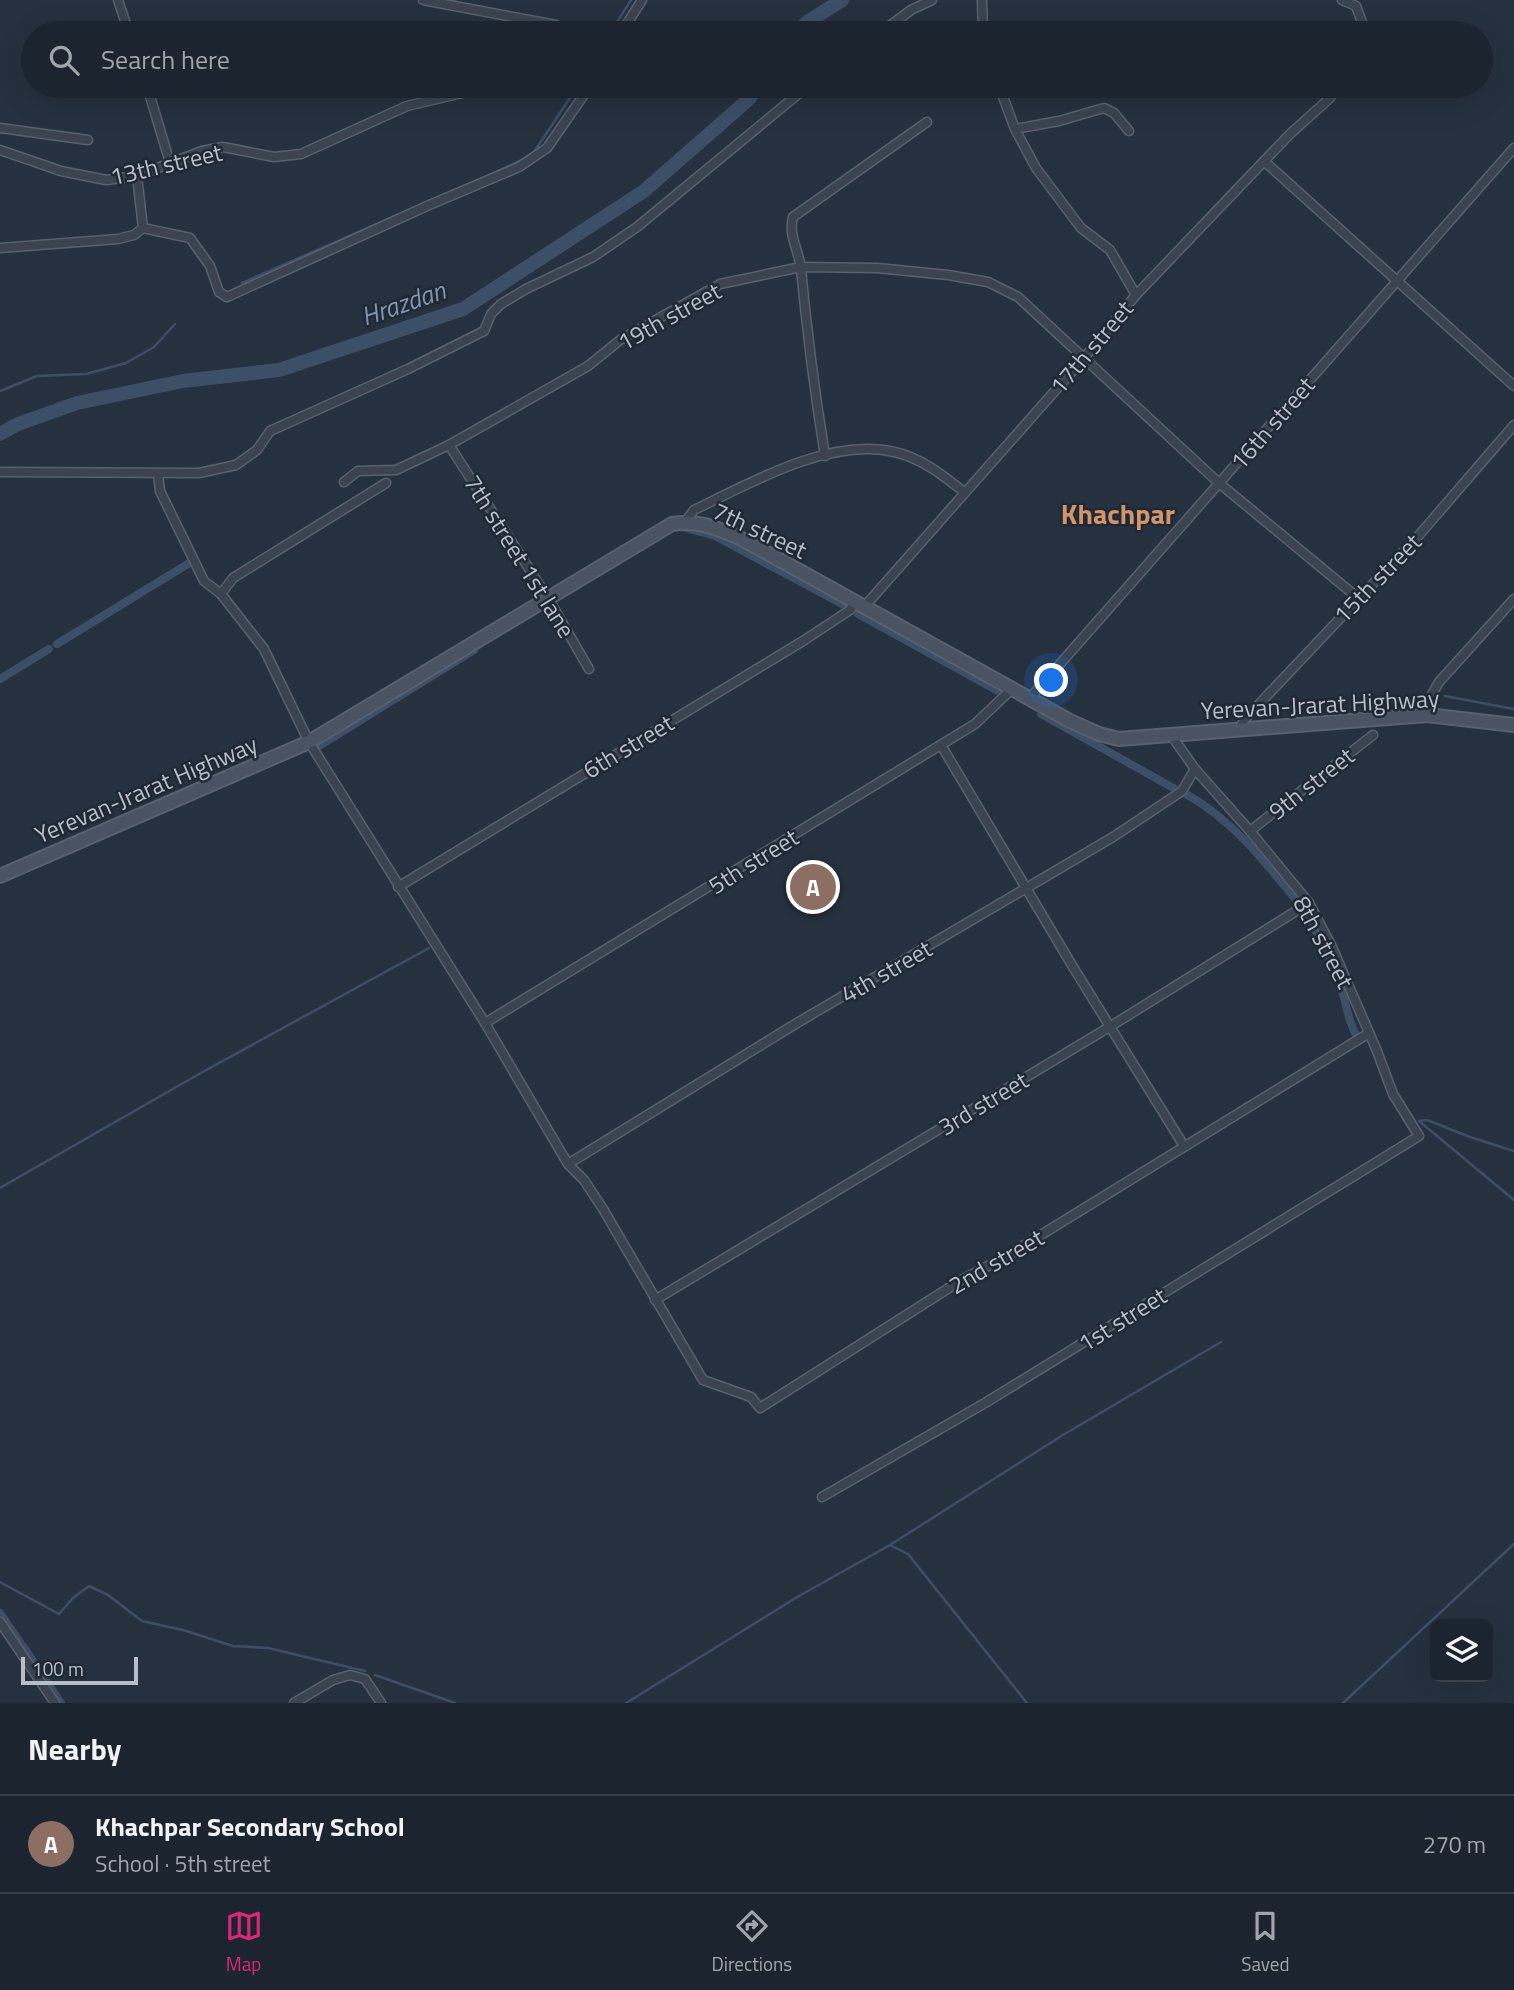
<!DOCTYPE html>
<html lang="en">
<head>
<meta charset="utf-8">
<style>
	body { margin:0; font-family:"Titillium Web",sans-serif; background:#252d37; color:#f1f3f6 }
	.controls { position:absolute; right:21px; bottom:21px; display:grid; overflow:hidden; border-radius:10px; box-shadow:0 7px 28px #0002 }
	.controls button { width:63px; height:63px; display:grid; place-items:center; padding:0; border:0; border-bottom:2px solid #3a424b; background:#1c252f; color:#f1f3f6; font:35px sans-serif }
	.scale { position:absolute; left:21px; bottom:18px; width:117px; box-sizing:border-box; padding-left:7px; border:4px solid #b7beca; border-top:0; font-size:19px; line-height:24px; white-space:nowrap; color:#b7beca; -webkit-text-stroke:5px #1f2834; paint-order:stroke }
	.you { position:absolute; left:1052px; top:681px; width:24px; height:24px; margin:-18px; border:5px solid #fff; border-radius:50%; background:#1a73e8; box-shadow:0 0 0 10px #1a73e833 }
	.badge { display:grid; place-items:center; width:46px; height:46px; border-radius:50%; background:#db2777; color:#fff; font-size:23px; font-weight:700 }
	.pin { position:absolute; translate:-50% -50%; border:4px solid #fff; box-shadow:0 2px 7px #0006 }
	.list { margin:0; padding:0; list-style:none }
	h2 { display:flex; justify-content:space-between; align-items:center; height:91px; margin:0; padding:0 28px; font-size:30px }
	h2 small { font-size:23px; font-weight:400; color:#a0a5aa }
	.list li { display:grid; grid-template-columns:46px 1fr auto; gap:21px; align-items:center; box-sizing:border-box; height:98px; padding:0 28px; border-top:2px solid #3a424b }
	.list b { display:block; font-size:26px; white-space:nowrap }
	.list p { margin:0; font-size:23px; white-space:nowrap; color:#a0a5aa }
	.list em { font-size:23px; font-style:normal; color:#a0a5aa }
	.icon { flex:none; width:38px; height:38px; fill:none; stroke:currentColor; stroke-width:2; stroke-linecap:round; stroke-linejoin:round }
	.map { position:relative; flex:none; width:1514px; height:1703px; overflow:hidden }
	.search { position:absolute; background:#1c252f; box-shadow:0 7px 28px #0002; left:21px; right:21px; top:21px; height:77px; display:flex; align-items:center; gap:18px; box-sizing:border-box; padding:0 24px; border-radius:38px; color:#a0a5aa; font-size:26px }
	.sheet { height:189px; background:#1c252f }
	nav { display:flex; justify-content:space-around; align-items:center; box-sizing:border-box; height:98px; border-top:2px solid #3a424b; background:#1c252f; font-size:19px; color:#a0a5aa }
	nav a { display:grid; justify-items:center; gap:4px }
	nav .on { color:#db2777 }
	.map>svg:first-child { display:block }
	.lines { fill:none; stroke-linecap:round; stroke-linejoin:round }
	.stream { stroke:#3d4f67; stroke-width:2.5 }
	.canal { stroke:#3d4f67; stroke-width:8 }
	.river { stroke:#3d4f67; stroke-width:14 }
	.minor-casing { stroke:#58616d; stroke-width:11 }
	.secondary-casing { stroke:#58616d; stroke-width:16 }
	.minor { stroke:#3a434f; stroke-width:8 }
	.secondary { stroke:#495362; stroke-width:12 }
	.labels { text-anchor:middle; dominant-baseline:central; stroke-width:5; stroke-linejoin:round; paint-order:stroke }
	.street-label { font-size:24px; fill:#b7beca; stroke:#1f2834 }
	.water-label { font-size:26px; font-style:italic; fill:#8095b0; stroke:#1f2834 }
	.quarter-label { font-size:28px; font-weight:bold; fill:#d2956a; stroke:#1f2834 }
</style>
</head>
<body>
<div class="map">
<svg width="1514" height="1703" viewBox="0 0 1514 1703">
	<rect width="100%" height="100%" fill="#26313f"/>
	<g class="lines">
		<g class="stream">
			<polyline points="610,33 631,0"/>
			<polyline points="477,181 532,155 578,86"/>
			<polyline points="242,283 397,215"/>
			<polyline points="0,391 37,376 86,374 126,363 154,347 175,324"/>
			<polyline points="1445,696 1514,709"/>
			<polyline points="1419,1121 1514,1200"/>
			<polyline points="1419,1121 1427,1120 1470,1137 1514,1151"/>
			<polyline points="0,1188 199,1074 429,948"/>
			<polyline points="890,1545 908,1554 1027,1703"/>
			<polyline points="0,1582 59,1614 73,1598 89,1586 108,1595 142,1621 183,1630 233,1646 268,1648 365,1671"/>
			<polyline points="375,1675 455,1703"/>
			<polyline points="626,1703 799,1596 890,1545 1063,1435 1221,1342"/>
			<polyline points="1343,1703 1514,1544"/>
		</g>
		<g class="canal">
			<polyline points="686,528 715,536 844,605"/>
			<polyline points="858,614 998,691"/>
			<polyline points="57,644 191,562"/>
			<polyline points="0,679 49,649"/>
			<polyline points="1041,714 1177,790"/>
			<polyline points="319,746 474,650"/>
			<path d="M1186,794C1233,820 1266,863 1300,905"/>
			<path d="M1306,914C1320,938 1332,962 1341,988C1347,1005 1347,1018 1356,1035"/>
			<polyline points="0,1613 20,1642"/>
			<polyline points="23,1646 61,1703"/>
		</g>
		<g class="river">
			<polyline points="798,33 806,23 842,0"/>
			<polyline points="0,434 18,424 77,403 183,381 279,370 463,309 644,191 749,99 759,86"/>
		</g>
		<g class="minor-casing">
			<g id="minor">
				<polyline points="118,0 129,33"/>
				<polyline points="423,0 556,25 573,33"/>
				<polyline points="982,0 983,33"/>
				<polyline points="1342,0 1356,6 1364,28 1362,33"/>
				<polyline points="621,33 642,0"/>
				<polyline points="880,33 911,10 932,0"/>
				<polyline points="147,86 170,163"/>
				<polyline points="999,86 1015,129 1036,168 1081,228 1110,250 1136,295"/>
				<polyline points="0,128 88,140"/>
				<polyline points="1015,129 1059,121 1104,108 1114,113 1129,131"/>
				<polyline points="0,150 61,171 106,180 137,176 202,151 223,147 274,157 301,154 407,106 492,86"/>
				<polyline points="1265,162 1514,386"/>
				<polyline points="137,176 143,228 190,238 210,266 219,292 227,297 427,206 519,167 547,148 590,86"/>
				<polyline points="0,248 118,239 134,235 143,228"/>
				<polyline points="449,445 548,598 589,669"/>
				<path d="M825,456C815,394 807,332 801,269C799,250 788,236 793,217L927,122"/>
				<polyline points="0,472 199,473 236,465 257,450 270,431 408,369 484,331 491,314 501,304 526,289 593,257 637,227 808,86"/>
				<polyline points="158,474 160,491 204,581 221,594 264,649 309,742 485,1023 568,1164 584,1180 603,1209 703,1380 751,1397 760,1408 963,1279 1005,1257 1369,1033"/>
				<polyline points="344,482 358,471 396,470 449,445 588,366 620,340 720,284 801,267 877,268 948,275 988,282 1018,297 1219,483 1358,598"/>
				<path d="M685,522L694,510C750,483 830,437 894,452C920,457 944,476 964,492"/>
				<polyline points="221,594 233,578 386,483"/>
				<polyline points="864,607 1084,358 1136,295 1290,134 1330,98 1336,86"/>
				<polyline points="1030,698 1514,148"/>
				<polyline points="1427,715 1430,698 1439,682 1514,599"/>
				<polyline points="1240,729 1244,720 1420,534 1514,425"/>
				<polyline points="941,745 1073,967 1184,1146"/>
				<polyline points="1250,831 1373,735"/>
				<polyline points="398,887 803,641 850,610 856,602"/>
				<polyline points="485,1023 975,724 1013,688"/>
				<polyline points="568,1164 797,1023 1113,837 1182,791 1195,769"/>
				<polyline points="655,1300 1111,1026 1309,903"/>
				<polyline points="822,1497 985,1403 1419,1136 1393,1094 1377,1051 1331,945 1309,903 1250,831 1195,769 1171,735"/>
				<polyline points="0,1622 55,1703"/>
				<polyline points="294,1703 333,1680 350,1675 365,1679 381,1703"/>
			</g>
		</g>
		<g class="secondary-casing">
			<path id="secondary" d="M0,876L309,742L672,524C700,520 715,528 740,538L1070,721L1099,734L1119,739L1427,715L1514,725"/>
		</g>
		<use href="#minor" class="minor"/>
		<use href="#secondary" class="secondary"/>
	</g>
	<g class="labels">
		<g class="street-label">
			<text transform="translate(166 164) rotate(-13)">13th street</text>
			<text transform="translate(669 316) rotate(-29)">19th street</text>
			<text transform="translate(1091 347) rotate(-50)">17th street</text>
			<text transform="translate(1272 423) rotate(-49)">16th street</text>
			<text transform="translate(760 530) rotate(25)">7th street</text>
			<text transform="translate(520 556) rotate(58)">7th street 1st lane</text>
			<text transform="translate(1377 578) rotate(-46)">15th street</text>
			<text transform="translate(1320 704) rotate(-3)">Yerevan-Jrarat Highway</text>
			<text transform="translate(628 746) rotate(-31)">6th street</text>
			<text transform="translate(1311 783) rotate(-38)">9th street</text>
			<text transform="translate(146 789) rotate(-23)">Yerevan-Jrarat Highway</text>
			<text transform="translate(753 861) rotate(-32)">5th street</text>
			<text transform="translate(1324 942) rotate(62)">8th street</text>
			<text transform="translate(886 971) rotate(-30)">4th street</text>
			<text transform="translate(983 1103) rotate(-31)">3rd street</text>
			<text transform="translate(996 1261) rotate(-30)">2nd street</text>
			<text transform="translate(1122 1319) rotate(-32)">1st street</text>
		</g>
		<g class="water-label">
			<text transform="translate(403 303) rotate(-19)">Hrazdan</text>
		</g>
		<g class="quarter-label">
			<text x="1118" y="513">Khachpar</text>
		</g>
	</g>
</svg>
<div class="controls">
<button><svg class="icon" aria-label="layers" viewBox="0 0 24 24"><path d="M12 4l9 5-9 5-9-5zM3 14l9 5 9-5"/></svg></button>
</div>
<div class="scale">100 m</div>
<div class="you"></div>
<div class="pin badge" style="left:813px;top:887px;background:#8d6e63">A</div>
<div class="search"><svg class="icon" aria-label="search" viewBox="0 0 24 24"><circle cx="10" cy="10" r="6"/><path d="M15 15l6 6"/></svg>Search here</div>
</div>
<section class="sheet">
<h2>Nearby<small></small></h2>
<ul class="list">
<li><span class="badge" style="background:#8d6e63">A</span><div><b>Khachpar Secondary School</b><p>School · 5th street</p></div><em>270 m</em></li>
</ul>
</section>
<nav>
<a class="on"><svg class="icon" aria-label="map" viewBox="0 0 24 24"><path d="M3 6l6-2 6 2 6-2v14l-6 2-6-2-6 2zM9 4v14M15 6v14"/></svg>Map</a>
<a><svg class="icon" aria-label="directions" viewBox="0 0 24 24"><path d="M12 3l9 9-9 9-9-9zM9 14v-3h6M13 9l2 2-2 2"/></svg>Directions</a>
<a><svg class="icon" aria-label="saved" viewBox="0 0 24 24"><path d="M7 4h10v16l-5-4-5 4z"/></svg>Saved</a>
</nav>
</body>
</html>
